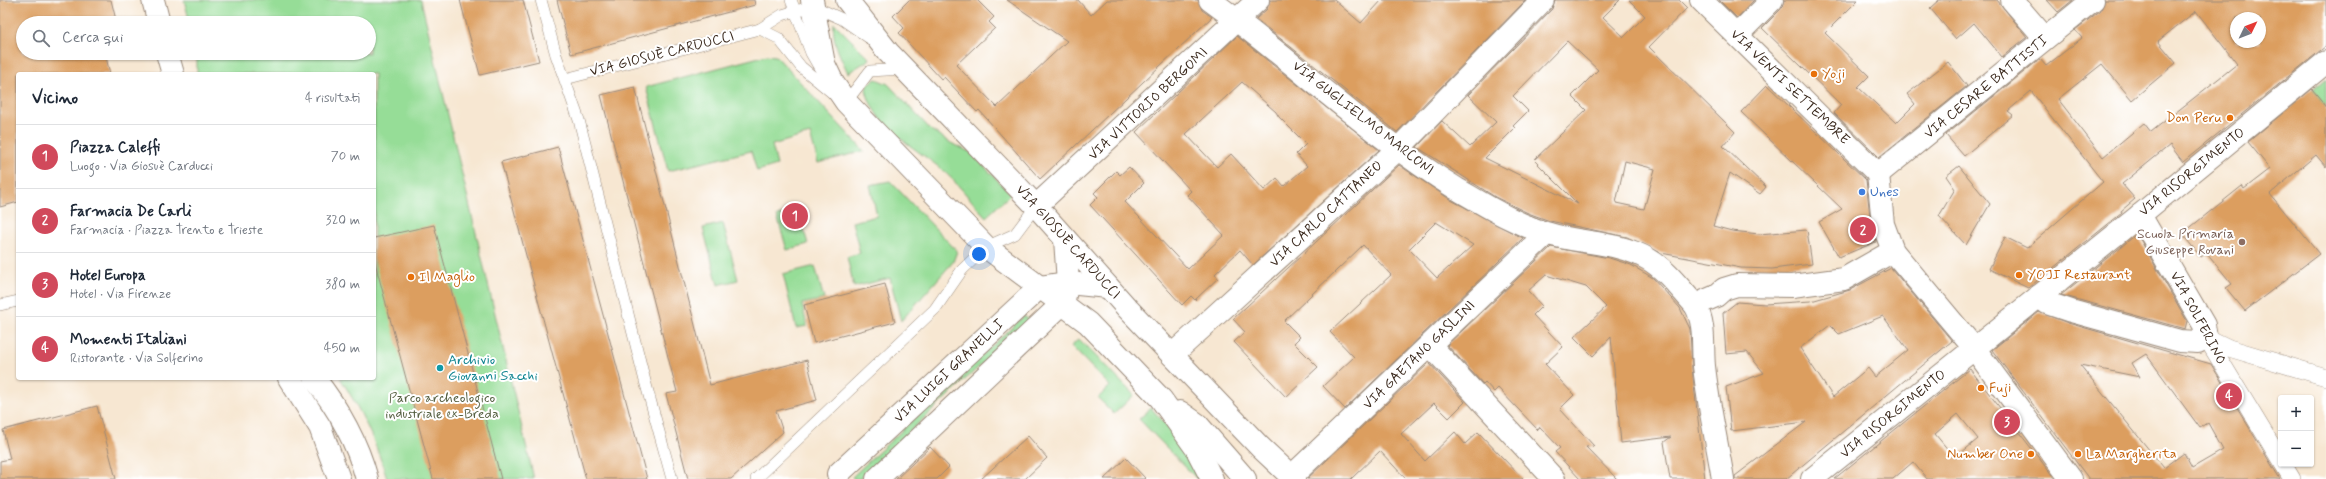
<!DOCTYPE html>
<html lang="it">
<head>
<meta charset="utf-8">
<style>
	body { margin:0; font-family:Mynerve,sans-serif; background:#f6f6f7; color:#1f2937 }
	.controls { position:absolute; right:12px; bottom:12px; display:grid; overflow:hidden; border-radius:4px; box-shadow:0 1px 3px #0004 }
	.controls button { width:36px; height:36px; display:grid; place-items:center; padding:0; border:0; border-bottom:1px solid #e0e1e3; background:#fff; color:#1f2937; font:20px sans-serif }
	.compass { position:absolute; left:2230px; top:12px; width:36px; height:36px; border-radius:50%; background:#fff; box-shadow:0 1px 3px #0004; rotate:47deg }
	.you { position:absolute; left:979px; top:254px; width:14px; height:14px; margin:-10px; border:3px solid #fff; border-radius:50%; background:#1a73e8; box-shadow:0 0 0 6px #1a73e833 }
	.badge { display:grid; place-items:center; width:26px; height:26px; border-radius:50%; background:#d1495b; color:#fff; font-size:13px; font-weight:700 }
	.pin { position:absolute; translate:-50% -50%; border:2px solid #fff; box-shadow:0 1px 4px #0006 }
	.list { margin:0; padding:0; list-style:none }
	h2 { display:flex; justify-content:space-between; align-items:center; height:52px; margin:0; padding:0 16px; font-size:17px }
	h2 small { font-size:13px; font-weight:400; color:#747a83 }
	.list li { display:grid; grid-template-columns:26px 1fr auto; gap:12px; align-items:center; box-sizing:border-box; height:64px; padding:0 16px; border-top:1px solid #e0e1e3 }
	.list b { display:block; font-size:15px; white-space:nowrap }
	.list p { margin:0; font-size:13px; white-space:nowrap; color:#747a83 }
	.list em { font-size:13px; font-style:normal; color:#747a83 }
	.icon { flex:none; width:22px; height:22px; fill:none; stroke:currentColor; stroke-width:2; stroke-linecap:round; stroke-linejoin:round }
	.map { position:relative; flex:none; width:2326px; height:479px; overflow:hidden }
	.search { position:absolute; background:#fff; box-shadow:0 1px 3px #0004; left:16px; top:16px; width:360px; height:44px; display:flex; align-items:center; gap:10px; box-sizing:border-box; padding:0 14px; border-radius:22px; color:#747a83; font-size:15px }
	.panel { position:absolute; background:#fff; box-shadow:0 1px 3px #0004; left:16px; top:72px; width:360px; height:308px; border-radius:4px }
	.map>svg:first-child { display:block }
	.green { fill:#96dd97; stroke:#68845a }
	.building { fill:#dc9e5f; fill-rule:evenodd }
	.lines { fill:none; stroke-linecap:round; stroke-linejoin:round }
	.service-casing { stroke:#998878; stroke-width:12 }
	.pedestrian-casing { stroke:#998878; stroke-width:18 }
	.minor-casing { stroke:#998878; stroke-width:24 }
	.tertiary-casing { stroke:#998878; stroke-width:24 }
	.secondary-casing { stroke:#998878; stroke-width:24 }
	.service { stroke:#fff; stroke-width:11 }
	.pedestrian { stroke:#fff; stroke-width:17 }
	.minor { stroke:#fff; stroke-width:22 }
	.tertiary { stroke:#fff; stroke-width:22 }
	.secondary { stroke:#fff; stroke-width:22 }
	.food-dot { fill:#e8710a; stroke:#fff; stroke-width:1.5 }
	.shop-dot { fill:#3f7fe0; stroke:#fff; stroke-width:1.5 }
	.education-dot { fill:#8d6e63; stroke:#fff; stroke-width:1.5 }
	.culture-dot { fill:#0f9aa8; stroke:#fff; stroke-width:1.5 }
	.labels { text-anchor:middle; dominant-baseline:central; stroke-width:4; stroke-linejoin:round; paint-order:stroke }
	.street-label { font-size:14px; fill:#3b2a1e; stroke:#fff }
	.food-label { font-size:14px; fill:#c56008; stroke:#fff; text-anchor:start }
	.shop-label { font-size:14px; fill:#366cbe; stroke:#fff; text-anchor:start }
	.education-label { font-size:14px; fill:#785e54; stroke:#fff; text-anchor:end }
	.culture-label { font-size:14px; fill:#0d838f; stroke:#fff; text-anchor:start }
	.park-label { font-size:14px; fill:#566042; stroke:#fff }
</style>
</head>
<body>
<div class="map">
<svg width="2326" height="479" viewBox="0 0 2326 479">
	<rect width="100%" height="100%" fill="#fff"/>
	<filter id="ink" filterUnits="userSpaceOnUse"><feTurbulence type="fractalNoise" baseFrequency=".025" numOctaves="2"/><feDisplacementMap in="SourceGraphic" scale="8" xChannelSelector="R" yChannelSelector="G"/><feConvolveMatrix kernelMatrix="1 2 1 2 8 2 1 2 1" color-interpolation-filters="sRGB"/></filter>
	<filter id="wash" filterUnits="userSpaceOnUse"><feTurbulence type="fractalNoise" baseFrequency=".012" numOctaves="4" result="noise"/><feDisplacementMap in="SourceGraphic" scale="16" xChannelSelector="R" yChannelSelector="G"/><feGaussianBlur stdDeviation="0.9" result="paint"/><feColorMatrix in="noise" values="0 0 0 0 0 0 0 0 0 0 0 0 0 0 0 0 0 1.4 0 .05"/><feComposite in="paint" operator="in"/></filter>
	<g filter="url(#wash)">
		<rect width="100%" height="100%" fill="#f7e7d2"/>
		<g class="green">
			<path d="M184,0H421L534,479H387C376,442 361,410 340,378H374V74H197V53H369V23H190Z"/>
			<path d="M834,23L870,59L848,73C841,58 831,40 834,23Z"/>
			<polygon points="767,55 776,56 864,151 818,163 810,134 772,145 777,165 757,171 751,151 668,171 646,87"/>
			<path d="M876,79L888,84L931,130L951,143L970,152L1011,194L986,217C971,201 957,182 940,168C913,146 873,126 866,89L868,84Z"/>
			<polygon points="2326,79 2326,106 2313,90"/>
			<polygon points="890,181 957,251 953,262 901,321 890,278 854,287 847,257 860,253 852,222 877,216 870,185"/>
			<polygon points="798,210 808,244 787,250 777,216"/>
			<polygon points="723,223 738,280 718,285 703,228"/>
			<polygon points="815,266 824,299 802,304 807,326 796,328 783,274"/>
			<polygon points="1024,316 1029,320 859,479 854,479 852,477"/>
			<polygon points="1079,339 1134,395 1114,414 1098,398 1110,386 1071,346"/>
			<polygon points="1151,408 1178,438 1200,479 1197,479 1139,419"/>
		</g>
		<g id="blocks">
			<g class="building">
				<polygon points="0,0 111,0 116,20 103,23 23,23 23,53 105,53 110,74 18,74 18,202 0,207"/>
				<polygon points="460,0 523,0 539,61 480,75"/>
				<polygon points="557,0 754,0 755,5 571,54"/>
				<polygon points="909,0 977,0 994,17 989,22 995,28 956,65 997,107 1067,41 1007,0 1078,0 1091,15 1107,0 1198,0 1202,10 1212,17 1040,179 979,110 977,112 944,77 942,80 899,33 904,28 893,16"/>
				<polygon points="1270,0 1334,0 1361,23 1382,0 1526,0 1397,132 1256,19 1267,9"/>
				<path d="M1555,0H1620L1603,17L1624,37L1645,16L1629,0H1679L1687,8L1649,47L1735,132L1723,146L1766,187L1760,194L1730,173L1713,226L1732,231L1759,234L1807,230L1812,264L1772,269L1741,268L1661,253L1627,237L1550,221L1528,213L1495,197L1417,147L1442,121L1470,147L1496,122L1468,95L1552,9ZM1567,41L1598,70L1572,96L1586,110L1534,160L1578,204L1485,158L1515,128L1513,126L1528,111L1513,96ZM1625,161L1655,169L1644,209L1616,203Z"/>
				<polygon points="1719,0 1754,0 1737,18"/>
				<polygon points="1784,0 1858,0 1825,33 1869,76 1858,87 1896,123 1915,104 1907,94 1948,62 1967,86 1879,157 1834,113 1841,105 1762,28 1781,9"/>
				<polygon points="1939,0 1997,0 2027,37 2002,57 1974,23 1956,39 1930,8"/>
				<polygon points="2047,0 2073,0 2058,12"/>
				<path d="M2105,0H2326V46L2183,162L2170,145L2122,184L2135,199L2121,211L2122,213L2028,288L1989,269L2005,237L2027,248L2103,182L2031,91L2008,111L2013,115L1964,156L1946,135L2040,59L2046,66L2082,38L2075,30L2101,10ZM2196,11L2237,64L2151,132L2144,123L2103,157L2058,99L2102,64L2132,100L2176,63L2158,41ZM2236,18H2260V42H2236Z"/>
				<path d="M1237,36L1379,150L1253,265L1240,250L1215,274L1218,278L1195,300L1191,296L1182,305L1090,205L1098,197L1094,193L1116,171L1120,175L1129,167L1144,183L1125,202L1188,269L1224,235L1187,195L1191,191L1136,132ZM1242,82L1276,112L1279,117L1306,144L1296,154L1307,166L1284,186L1277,178L1264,190L1231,154L1217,167L1186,134Z"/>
				<polygon points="1767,85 1866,180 1871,225 1876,242 1839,257 1819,222 1842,209 1741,112"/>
				<polygon points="635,87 710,385 807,360 817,400 776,411 783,432 731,479 688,479 666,394 677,392 601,95"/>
				<polygon points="2312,89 2326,106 2326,167 2316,155 2270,194 2319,254 2245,311 2226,288 2232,284 2207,253 2201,257 2182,234 2242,186 2244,189 2270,169 2248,142"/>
				<polygon points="558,147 647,479 586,479 501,162"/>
				<path d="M1399,165L1451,200L1523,238L1345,409L1323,386L1354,357L1330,332L1391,275L1363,245L1284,321L1300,337L1294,343L1318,367L1286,397L1234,342L1245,332L1233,319ZM1436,222L1473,245L1437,278L1409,249Z"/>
				<polygon points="1959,166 1990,204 1966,245 1939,216 1955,189 1946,176"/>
				<polygon points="434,225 446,270 501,479 433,479 374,259 374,238"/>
				<polygon points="2137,234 2187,321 2185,329 2061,295"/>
				<polygon points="1551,247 1609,258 1631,265 1653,278 1680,308 1690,329 1692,368 1705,479 1670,479 1664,442 1671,437 1621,443 1611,337 1593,356 1574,337 1606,307 1586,287 1546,275 1528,291 1542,306 1533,315 1563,347 1545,364 1574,395 1560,409 1594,446 1586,447 1617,479 1580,479 1555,452 1560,448 1540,427 1538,430 1498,388 1494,392 1485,382 1483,384 1447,345"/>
				<path d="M1891,268L1952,341L1786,479H1735V476L1806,422L1731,431L1726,387L1764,373L1747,352L1726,354L1723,313L1737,302L1765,304L1811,301L1850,290ZM1883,316L1908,350L1875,377L1868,368L1833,397L1800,348L1830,325L1839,334Z"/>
				<polygon points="885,284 895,322 814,343 804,305"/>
				<path d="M2039,312L2068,323L2211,364L2280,479H2089L1992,350ZM2146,354L2200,428L2208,423L2223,450L2192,468L2184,453L2164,468L2080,365L2140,377L2132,363Z"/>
				<polygon points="1429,363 1465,402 1449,418 1434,403 1401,434 1425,461 1455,432 1465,444 1478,432 1523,479 1406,479 1380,451 1351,479 1307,479"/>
				<path d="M1970,369L2055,479H1927L1913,462L1893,479H1834ZM1958,414L1978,439L1955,458L1935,434Z"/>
				<polygon points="97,406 116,479 0,479 0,461 10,459 3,430"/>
				<polygon points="1028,436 1047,458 1025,479 981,479"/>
				<polygon points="930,447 949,467 937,479 896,479"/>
				<polygon points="1126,458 1146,479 1104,479"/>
			</g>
		</g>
	</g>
	<g filter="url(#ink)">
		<use href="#blocks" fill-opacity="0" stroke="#998878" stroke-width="1"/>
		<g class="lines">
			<g class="service-casing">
				<g id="service">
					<polyline points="541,0 556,55 579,120 645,381 672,479"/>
					<polyline points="791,0 811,53 819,67"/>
					<polyline points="760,29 778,38 801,67 835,95"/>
					<polyline points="565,79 760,29 782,15 813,6 842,19 868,37"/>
					<polyline points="846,102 870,71 903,69"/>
					<polyline points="0,305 18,301"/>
					<polyline points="756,479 935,309 962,270 986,247 1015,234 1036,206"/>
				</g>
			</g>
			<g class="pedestrian-casing">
				<g id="pedestrian">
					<polyline points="2206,337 2281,461"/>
					<polyline points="2206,337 2229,348 2326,377"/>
					<polyline points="2283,464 2292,479"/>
				</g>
			</g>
			<g class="minor-casing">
				<g id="minor">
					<path d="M1210,0C1294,61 1369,135 1457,189C1485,205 1515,224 1546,233C1579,244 1618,241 1648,259C1667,270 1681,290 1695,305L1716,296L1724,289L1737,285L1792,286L1844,279L1893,251"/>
					<polyline points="1701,0 1878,174"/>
					<polyline points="2012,0 2045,38"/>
					<polyline points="1737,35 1772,0"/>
					<polyline points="1878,174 1883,224 1893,251 1974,348 2071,479"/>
					<polyline points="1878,174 2093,0"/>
					<polyline points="1036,206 1258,0"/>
					<polyline points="2039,296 2047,303 2071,311 2180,341 2198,342 2206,337 2204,325 2140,215"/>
					<path d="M1695,305C1706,324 1702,346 1704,366C1708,404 1717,442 1723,479"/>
					<polyline points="1430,345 1554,479"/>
					<polyline points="1172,355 1398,149 1543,0"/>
					<polyline points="1292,476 1546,234"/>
					<polyline points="1812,479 2140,215 2326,62"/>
				</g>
			</g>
			<g class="tertiary-casing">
				<g id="tertiary">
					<polyline points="153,0 159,23"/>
					<polyline points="167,53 173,74"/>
					<polyline points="289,378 320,427 339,479"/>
					<path d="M314,378C338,408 357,442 367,479"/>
					<polyline points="838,474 1040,287 1068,283 1108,287"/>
					<polyline points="877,479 1063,303 1068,283 1065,239"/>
				</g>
			</g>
			<g class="secondary-casing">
				<g id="secondary">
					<polyline points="812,0 824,64 833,83 846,102 986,247 1088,323 1161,399 1196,448 1212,479"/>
					<polyline points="847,0 888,52 1036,206 1128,309 1260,447 1294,479"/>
					<polyline points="1180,412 1197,424 1245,479"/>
				</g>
			</g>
			<use href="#service" class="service"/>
			<use href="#pedestrian" class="pedestrian"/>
			<use href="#minor" class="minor"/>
			<use href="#tertiary" class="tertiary"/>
			<use href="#secondary" class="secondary"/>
		</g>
	</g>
	<g class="food-dot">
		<circle cx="1814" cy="74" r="4"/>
		<circle cx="2230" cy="118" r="4"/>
		<circle cx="2019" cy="275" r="4"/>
		<circle cx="411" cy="277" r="4"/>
		<circle cx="1981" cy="388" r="4"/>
		<circle cx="2031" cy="454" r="4"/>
		<circle cx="2078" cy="454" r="4"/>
	</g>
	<circle class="shop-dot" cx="1862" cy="192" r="4"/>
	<circle class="education-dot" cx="2242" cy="242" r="4"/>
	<circle class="culture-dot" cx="440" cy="368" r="4"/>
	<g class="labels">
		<g class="street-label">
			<text transform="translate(662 54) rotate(-14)">VIA GIOSUÈ CARDUCCI</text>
			<text transform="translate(1790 87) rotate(44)">VIA VENTI SETTEMBRE</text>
			<text transform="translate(1986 87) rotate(-39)">VIA CESARE BATTISTI</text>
			<text transform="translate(1148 104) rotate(-43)">VIA VITTORIO BERGOMI</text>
			<text transform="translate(1363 118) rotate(38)">VIA GUGLIELMO MARCONI</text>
			<text transform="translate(2192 172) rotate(-39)">VIA RISORGIMENTO</text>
			<text transform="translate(1326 214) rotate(-43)">VIA CARLO CATTANEO</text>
			<text transform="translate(1068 242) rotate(48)">VIA GIOSUÈ CARDUCCI</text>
			<text transform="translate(2198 318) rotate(62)">VIA SOLFERINO</text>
			<text transform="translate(1419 355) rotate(-44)">VIA GAETANO GASLINI</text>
			<text transform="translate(949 371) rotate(-43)">VIA LUIGI GRANELLI</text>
			<text transform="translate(1893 414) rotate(-39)">VIA RISORGIMENTO</text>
		</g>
		<g class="food-label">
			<text x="1822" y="74">Yoji</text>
			<text x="2222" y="118" text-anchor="end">Don Peru</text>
			<text x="2027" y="275">YOJI Restaurant</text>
			<text x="419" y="277">Il Maglio</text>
			<text x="1989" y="388">Fuji</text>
			<text x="2023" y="454" text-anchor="end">Number One</text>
			<text x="2086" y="454">La Margherita</text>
		</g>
		<g class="shop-label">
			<text x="1870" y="192">Unes</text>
		</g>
		<g class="education-label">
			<text x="2234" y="234">Scuola Primaria<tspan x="2234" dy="16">Giuseppe Rovani</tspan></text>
		</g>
		<g class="culture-label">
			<text x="448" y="360">Archivio<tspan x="448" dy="16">Giovanni Sacchi</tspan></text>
		</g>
		<g class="park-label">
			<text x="442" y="398">Parco archeologico<tspan x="442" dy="16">industriale ex-Breda</tspan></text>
		</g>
	</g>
</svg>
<div class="controls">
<button>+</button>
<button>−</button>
</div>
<svg class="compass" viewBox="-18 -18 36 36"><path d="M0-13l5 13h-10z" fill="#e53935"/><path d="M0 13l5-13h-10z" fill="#747a83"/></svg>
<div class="you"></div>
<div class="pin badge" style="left:795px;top:216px">1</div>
<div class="pin badge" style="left:1863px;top:230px">2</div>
<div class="pin badge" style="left:2007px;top:422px">3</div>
<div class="pin badge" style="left:2229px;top:396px">4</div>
<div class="search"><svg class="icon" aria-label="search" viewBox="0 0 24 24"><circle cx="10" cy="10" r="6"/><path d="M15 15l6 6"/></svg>Cerca qui</div>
<section class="panel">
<h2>Vicino<small>4 risultati</small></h2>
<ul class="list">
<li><span class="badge">1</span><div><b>Piazza Caleffi</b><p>Luogo · Via Giosuè Carducci</p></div><em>70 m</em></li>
<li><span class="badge">2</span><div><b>Farmacia De Carli</b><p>Farmacia · Piazza Trento e Trieste</p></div><em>320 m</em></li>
<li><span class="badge">3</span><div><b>Hotel Europa</b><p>Hotel · Via Firenze</p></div><em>380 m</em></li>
<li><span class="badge">4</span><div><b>Momenti Italiani</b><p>Ristorante · Via Solferino</p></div><em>450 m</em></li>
</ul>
</section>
</div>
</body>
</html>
